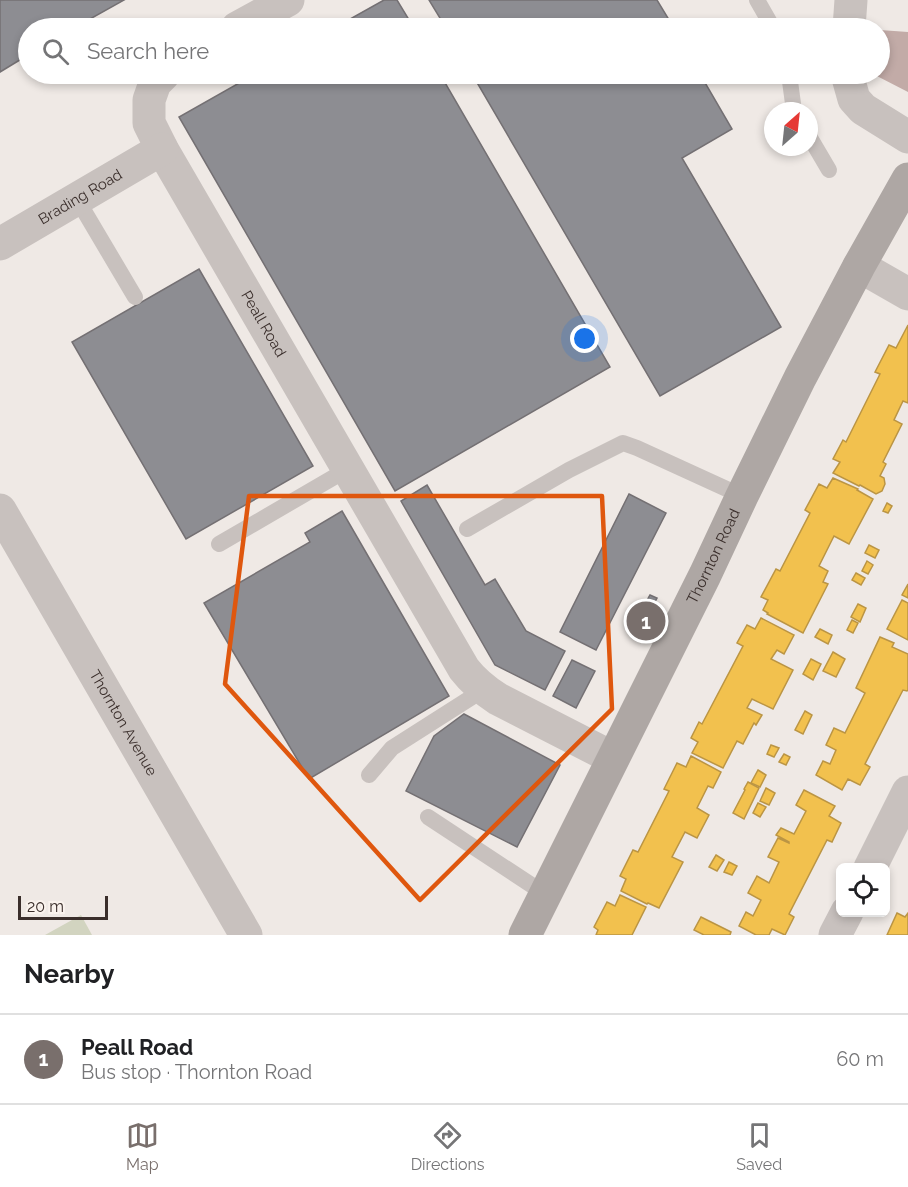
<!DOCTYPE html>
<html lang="en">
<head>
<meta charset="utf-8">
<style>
	body { margin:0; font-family:Raleway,sans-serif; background:#f2f2f2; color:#202124 }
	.controls { position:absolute; right:18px; bottom:18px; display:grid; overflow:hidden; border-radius:9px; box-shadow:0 3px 9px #0003 }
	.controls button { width:54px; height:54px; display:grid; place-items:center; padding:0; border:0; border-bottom:2px solid #e0e0e0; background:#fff; color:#202124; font:30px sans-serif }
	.compass { position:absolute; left:764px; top:102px; width:54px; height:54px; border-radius:50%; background:#fff; box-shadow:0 3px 9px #0003; rotate:27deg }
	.scale { position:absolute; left:18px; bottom:15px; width:90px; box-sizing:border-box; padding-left:6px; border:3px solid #3a2e2b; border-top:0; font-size:16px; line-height:21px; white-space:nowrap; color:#3a2e2b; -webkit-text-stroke:4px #faf3ee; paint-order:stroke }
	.you { position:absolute; left:585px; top:339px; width:21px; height:21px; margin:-15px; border:4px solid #fff; border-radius:50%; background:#1a73e8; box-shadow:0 0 0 9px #1a73e833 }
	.badge { display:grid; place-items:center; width:39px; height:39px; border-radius:50%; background:#796f6c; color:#fff; font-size:20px; font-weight:700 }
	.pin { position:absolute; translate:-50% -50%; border:3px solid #fff; box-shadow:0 2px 6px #0006 }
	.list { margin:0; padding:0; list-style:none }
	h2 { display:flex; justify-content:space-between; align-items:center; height:78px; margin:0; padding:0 24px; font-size:26px }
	h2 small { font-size:20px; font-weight:400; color:#757577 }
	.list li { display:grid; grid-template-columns:39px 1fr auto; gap:18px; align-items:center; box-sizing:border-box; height:90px; padding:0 24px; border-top:2px solid #e0e0e0 }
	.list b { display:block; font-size:22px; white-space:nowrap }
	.list p { margin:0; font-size:20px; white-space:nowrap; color:#757577 }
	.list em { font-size:20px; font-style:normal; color:#757577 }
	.icon { flex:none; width:33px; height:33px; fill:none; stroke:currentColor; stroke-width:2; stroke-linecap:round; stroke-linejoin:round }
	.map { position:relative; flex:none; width:908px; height:935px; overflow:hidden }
	.search { position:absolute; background:#fff; box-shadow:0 3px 9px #0003; left:18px; right:18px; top:18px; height:66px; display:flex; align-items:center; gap:15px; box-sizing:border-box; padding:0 21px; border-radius:33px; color:#757577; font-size:22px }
	.sheet { height:168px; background:#fff }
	nav { display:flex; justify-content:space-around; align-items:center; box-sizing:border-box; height:84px; border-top:2px solid #e0e0e0; background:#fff; font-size:16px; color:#757577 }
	nav a { display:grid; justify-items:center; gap:3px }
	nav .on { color:#796f6c }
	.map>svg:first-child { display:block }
	.green { fill:#d2d4c0 }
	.homes { fill:#f2c14e; stroke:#bb9544; stroke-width:1.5 }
	.industry { fill:#8d8d92; stroke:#747073; stroke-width:1.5 }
	.building { fill:#c2aba7 }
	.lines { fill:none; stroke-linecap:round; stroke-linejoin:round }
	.service { stroke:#c8c1be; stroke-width:16 }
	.minor { stroke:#c8c1be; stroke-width:33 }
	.trunk { stroke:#aea7a4; stroke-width:33 }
	.marked { fill:none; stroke:#df570e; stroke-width:4.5; stroke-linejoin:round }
	.labels { text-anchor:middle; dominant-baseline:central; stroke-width:6; stroke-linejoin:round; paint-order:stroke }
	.street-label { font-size:15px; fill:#3a2e2b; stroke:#faf3ee }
</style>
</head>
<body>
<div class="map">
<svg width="908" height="935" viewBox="0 0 908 935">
	<rect width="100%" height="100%" fill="#efe9e5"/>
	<polygon class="green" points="81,915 92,935 45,935"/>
	<g class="homes">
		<polygon points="908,325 908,403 903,401 894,420 902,424 883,462 886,464 880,476 884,478 885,484 882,491 876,494 860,485 859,486 833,473 840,462 833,459 843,440 846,442 880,374 875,372 889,345 896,348"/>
		<polygon points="833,478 858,489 857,490 873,499 849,544 834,536 819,566 828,571 823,582 828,584 803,633 767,614 768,613 763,610 768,600 761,597 776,569 780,571 810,513 805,510 819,484 827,488"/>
		<polygon points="887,503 892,506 888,513 883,511"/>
		<polygon points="869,545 879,550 875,558 865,553"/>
		<polygon points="867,561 873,565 868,574 862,571"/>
		<polygon points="856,573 865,578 861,585 852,580"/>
		<polygon points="908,584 908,598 902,595"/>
		<polygon points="902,600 908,603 908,640 887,629"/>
		<polygon points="858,604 866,608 860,622 851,617"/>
		<polygon points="761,618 794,635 784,654 777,650 771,659 793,670 773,709 752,699 747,708 762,715 756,725 754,723 743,744 737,741 723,768 692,753 698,742 691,738 699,722 702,724 743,646 737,643 747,625 755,629"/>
		<polygon points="852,620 858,623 853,633 847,630"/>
		<polygon points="820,629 832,635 828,644 815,637"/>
		<polygon points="880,637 894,643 892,647 908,654 908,690 907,691 903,690 865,764 870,767 860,785 848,779 842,790 816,775 823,761 830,764 836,750 826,745 834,728 845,733 865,693 856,688"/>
		<polygon points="833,652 845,659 836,677 823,671"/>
		<polygon points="811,659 821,664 813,680 803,674"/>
		<polygon points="805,711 812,715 803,734 795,730"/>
		<polygon points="771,745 779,748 774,757 767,754"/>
		<polygon points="784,754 790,757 786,765 779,762"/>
		<polygon points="691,756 721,772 713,788 708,786 697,808 709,815 697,838 685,832 672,857 683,862 659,908 648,903 647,904 621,891 626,879 620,876 633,850 638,852 669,791 664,789 677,763 686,767"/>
		<polygon points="758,770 766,775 760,787 751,783"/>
		<polygon points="748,782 759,788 744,819 733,813 745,790 744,789"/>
		<polygon points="766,788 775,793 769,805 760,801"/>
		<polygon points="804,790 835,806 829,816 841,823 832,842 827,840 789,914 794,917 785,935 772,929 769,935 756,935 739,926 746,912 753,916 761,900 748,893 757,876 769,883 779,862 768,857 778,838 789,843 789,842 776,835 781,828 794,834 806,811 796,805"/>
		<polygon points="758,803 766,807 760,817 753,813"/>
		<polygon points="716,855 724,860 717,871 709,867"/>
		<polygon points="729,862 737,866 732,875 724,872"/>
		<polygon points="620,895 646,907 632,935 596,935 598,930 594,927 607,902 615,906"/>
		<polygon points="897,913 905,917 908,913 908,935 887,935"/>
		<polygon points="701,917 731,932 730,935 704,935 694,930"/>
	</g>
	<g class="industry">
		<polygon points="0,0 124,0 74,28 28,28 28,55 0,72"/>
		<polygon points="384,0 397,0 414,28 334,28"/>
		<polygon points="429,0 657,0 674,28 446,28"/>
		<polygon points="255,74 440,74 610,367 395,491 179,117"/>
		<polygon points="472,74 700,74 732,129 682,158 781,327 660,396"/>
		<polygon points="199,269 313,466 186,539 72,342"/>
		<polygon points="427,485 485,585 495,579 526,631 565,651 545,690 495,665 401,501"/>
		<polygon points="629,494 666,513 596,650 560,632"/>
		<polygon points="342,511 449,696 309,779 204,603 310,542 305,533"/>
		<polygon points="650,595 657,598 647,616 640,613"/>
		<polygon points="572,660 595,671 576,708 553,696"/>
		<polygon points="464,714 560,765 517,847 406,791 434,736"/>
	</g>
	<polygon class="building" points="880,30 908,32 908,92 873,74 880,74"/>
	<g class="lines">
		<g class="service">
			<polyline points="757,0 773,28"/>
			<polyline points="789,74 794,111"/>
			<polyline points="809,136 829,170"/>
			<polyline points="77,199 135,297"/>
			<polyline points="467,529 569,470 623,443 637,448 742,496"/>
			<polyline points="219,544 348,469"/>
			<polyline points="369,775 392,748 483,690"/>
			<polyline points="428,817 545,894"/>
		</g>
		<g class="minor">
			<polyline points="237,28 288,0"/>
			<polyline points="849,28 851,0"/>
			<path id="s1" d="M164,74L155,83L149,100V123L162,149L464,669C474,682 484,690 498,699L613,758"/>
			<polyline points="847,74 854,99 863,109 908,137"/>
			<path id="s2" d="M0,244L162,149"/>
			<polyline points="859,266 908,294"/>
			<path id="s3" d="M0,510L246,935"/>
			<polyline points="870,868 908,792"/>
			<polyline points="835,935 847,912"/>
		</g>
		<path class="trunk" id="s4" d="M525,935L705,575L742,496L800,378L859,266L908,179"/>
	</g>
	<path class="marked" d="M249,496H602L612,709L420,900L225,684Z"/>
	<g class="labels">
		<g class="street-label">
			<text stroke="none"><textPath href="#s2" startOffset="93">Brading Road</textPath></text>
			<text stroke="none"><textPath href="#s1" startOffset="285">Peall Road</textPath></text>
			<text stroke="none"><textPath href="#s4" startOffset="423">Thornton Road</textPath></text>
			<text stroke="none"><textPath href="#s3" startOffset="246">Thornton Avenue</textPath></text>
		</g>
	</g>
</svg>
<div class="controls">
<button><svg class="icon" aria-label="locate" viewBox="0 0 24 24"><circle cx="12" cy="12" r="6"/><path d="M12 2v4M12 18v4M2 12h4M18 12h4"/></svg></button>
</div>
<svg class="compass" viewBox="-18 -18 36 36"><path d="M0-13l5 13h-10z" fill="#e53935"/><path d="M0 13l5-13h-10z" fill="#757577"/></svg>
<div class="scale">20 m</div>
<div class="you"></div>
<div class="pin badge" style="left:646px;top:621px">1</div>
<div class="search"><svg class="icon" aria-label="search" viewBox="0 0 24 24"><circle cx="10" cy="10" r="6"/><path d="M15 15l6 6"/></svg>Search here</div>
</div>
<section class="sheet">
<h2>Nearby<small></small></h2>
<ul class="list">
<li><span class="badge">1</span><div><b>Peall Road</b><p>Bus stop · Thornton Road</p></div><em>60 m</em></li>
</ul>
</section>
<nav>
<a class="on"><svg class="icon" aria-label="map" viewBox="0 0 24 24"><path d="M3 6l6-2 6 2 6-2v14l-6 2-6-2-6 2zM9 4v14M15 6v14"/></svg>Map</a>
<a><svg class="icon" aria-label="directions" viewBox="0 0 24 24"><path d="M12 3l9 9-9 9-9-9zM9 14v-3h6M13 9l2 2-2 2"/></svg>Directions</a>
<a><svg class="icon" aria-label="saved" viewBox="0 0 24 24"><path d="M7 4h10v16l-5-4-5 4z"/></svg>Saved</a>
</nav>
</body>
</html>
